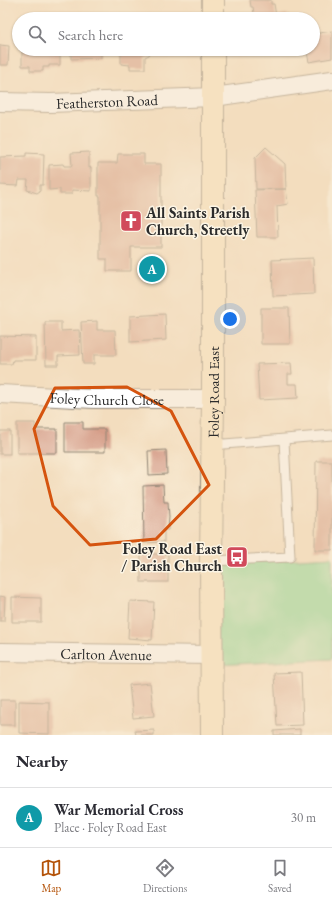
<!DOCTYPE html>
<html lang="en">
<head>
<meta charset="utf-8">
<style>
	body { margin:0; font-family:"EB Garamond",serif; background:#f7f7f7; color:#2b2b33 }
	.you { position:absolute; left:230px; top:319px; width:14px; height:14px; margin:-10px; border:3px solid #fff; border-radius:50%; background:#1a73e8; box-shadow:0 0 0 6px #1a73e833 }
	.badge { display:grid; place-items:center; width:26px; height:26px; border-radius:50%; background:#b45309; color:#fff; font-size:13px; font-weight:700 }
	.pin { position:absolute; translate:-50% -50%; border:2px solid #fff; box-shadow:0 1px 4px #0006 }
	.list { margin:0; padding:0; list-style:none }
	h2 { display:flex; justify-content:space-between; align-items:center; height:52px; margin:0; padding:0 16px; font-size:17px }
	h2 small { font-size:13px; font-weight:400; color:#7c7c81 }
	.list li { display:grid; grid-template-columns:26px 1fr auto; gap:12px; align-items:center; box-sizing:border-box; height:60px; padding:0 16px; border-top:1px solid #e1e1e2 }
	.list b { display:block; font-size:15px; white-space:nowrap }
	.list p { margin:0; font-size:13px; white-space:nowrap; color:#7c7c81 }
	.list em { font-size:13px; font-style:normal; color:#7c7c81 }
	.icon { flex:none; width:22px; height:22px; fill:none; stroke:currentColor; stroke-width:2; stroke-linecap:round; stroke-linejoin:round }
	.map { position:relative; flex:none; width:332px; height:735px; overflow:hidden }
	.search { position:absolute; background:#fff; box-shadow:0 1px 3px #0004; left:12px; right:12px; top:12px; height:44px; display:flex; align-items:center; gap:10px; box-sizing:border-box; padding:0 14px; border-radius:22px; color:#7c7c81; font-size:15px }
	.sheet { height:112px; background:#fff }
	nav { display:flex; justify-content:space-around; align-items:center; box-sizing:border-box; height:56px; border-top:1px solid #e1e1e2; background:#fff; font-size:11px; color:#7c7c81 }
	nav a { display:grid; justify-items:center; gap:2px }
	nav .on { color:#b45309 }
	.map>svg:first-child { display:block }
	.green { fill:#8ad998; stroke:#5a8262 }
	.building { fill:#d69e89 }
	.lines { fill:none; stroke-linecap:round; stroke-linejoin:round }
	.lane-casing { stroke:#8f8474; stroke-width:11 }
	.street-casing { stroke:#8f8474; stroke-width:20 }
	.secondary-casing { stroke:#8f8474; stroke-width:24 }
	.lane { stroke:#fff; stroke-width:9 }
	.street { stroke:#fff; stroke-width:18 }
	.secondary { stroke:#fae7c3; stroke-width:22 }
	.marked { fill:none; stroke:#d5540f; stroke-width:3; stroke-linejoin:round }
	.labels { text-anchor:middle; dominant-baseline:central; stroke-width:3; stroke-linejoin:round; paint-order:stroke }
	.street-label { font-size:15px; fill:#2b2b2b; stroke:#fcf5e5 }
	.poi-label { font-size:15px; font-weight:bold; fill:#2b2b2b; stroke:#fcf5e5; text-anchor:start }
</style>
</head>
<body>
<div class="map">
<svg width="332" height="735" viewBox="0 0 332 735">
	<rect width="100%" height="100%" fill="#fcf5e5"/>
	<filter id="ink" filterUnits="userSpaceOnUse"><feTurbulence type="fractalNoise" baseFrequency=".025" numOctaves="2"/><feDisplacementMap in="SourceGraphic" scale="8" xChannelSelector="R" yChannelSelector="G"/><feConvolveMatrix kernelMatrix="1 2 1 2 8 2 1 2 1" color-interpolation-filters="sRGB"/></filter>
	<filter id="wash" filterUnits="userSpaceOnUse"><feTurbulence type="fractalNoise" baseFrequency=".012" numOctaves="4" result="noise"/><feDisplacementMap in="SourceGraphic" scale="16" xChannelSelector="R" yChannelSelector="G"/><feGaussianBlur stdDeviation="0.9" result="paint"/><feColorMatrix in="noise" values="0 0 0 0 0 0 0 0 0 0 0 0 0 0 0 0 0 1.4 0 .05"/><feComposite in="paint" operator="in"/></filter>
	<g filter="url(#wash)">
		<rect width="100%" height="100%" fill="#f3ddbe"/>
		<polygon class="green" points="332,557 332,659 215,665 214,564"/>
		<g id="blocks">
			<g class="building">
				<polygon points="250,0 271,0 271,4 274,4 276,16 287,14 288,19 255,19 253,7 251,7"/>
				<polygon points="332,31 332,58 309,62 307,52 299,53 298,49 313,49 313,34"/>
				<polygon points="0,45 9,46 8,65 0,65"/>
				<polygon points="22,49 60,49 60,65 49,65 49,67 43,67 43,71 30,71 30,66 22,66"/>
				<polygon points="71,49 101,49 101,58 71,59"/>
				<polygon points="121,49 161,49 161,51 151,52 149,55 145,57 145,69 130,69 130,65 121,64"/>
				<polygon points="266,147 285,164 286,189 256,189 255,158"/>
				<polygon points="89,152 89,168 91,167 91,191 72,190 72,194 60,194 60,189 49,190 49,165 63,164 64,166 72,166 71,153"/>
				<polygon points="26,153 44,154 43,185 40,185 40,191 37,193 27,190 28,180 19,180 18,186 0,185 0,157 26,156"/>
				<polygon points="118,154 144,154 144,164 161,164 161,247 131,247 131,271 107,271 107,259 100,259 100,196 98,196 98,163 117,163"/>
				<polygon points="286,189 288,204 277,206 278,237 257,237 255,190"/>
				<polygon points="313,258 314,294 273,296 272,260"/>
				<polygon points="261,308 289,308 290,344 261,344"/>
				<polygon points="165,314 166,340 130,342 130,316"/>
				<polygon points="97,321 97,330 115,330 116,355 94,355 94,364 83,364 81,322"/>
				<polygon points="45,322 61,322 61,331 79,330 80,355 58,356 58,365 46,365"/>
				<polygon points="0,336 36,337 36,360 13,360 12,364 0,364"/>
				<polygon points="291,363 292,374 288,374 288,384 297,384 298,398 259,400 257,364"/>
				<polygon points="65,422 83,422 83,429 105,429 105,452 65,452"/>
				<polygon points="17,423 35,423 35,429 57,429 57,453 17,453"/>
				<rect x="0" y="431" width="10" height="23"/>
				<polygon points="166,450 167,474 149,475 148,451"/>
				<polygon points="316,461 332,461 332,550 315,550"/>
				<polygon points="163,485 164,502 168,502 169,517 168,530 164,530 164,542 144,543 143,486"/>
				<rect x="141" y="554" width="27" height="28"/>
				<polygon points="0,596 5,597 4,621 0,621"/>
				<polygon points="12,597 41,598 41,622 12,622"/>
				<polygon points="130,601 154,602 152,640 128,638"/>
				<polygon points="301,672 303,725 277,726 274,673"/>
				<polygon points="150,683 154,716 133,718 129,685"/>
				<rect x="0" y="700" width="15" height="25"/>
				<polygon points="19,701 49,702 49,734 19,733"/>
				<polygon points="300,729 300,735 274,735 274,731"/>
				<polygon points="154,730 154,735 136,735 135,731"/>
			</g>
		</g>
	</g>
	<g filter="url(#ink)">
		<use href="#blocks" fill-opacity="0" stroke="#8f8474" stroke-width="1"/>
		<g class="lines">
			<g class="lane-casing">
				<g id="lane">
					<polyline points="212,445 332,435"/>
					<polyline points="211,561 290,557 284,440"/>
				</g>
			</g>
			<g class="street-casing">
				<g id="street">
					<path id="s1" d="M0,102L50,103L214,97L332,80"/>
					<path id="s2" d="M0,394L94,399H213"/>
					<path id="s3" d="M0,652L211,655"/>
				</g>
			</g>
			<g class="secondary-casing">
				<g id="secondary">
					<polyline points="213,0 213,19"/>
					<path id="s4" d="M212,735L211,561L213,399V49"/>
				</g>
			</g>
			<use href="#lane" class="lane"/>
			<use href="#street" class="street"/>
			<use href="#secondary" class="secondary"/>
		</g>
	</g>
	<path d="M0 0H332V735H0ZM127,387L171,411L209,485L156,539L90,545L53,506L34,429L55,388Z" fill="#f3ddbe" fill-opacity=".55" fill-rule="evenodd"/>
	<path class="marked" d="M127,387L171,411L209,485L156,539L90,545L53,506L34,429L55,388Z"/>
	<defs>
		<g id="church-square" transform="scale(1.15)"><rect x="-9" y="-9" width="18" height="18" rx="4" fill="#d1495b" stroke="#fcf5e5"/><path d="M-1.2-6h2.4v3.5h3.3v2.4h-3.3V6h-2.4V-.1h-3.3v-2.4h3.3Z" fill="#fff"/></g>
		<g id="bus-square" transform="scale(1.15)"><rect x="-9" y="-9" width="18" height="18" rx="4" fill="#d1495b" stroke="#fcf5e5"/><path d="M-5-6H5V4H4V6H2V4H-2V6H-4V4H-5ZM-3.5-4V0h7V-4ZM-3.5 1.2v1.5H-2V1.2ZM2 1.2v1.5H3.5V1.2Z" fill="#fff"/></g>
	</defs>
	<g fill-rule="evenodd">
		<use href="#church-square" x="131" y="221"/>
		<use href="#bus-square" x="237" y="557"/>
	</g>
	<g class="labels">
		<g class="street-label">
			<text stroke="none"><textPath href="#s1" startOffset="107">Featherston Road</textPath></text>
			<text stroke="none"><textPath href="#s4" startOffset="343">Foley Road East</textPath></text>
			<text stroke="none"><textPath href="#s2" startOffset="107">Foley Church Close</textPath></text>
			<text stroke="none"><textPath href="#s3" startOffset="106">Carlton Avenue</textPath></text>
		</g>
		<g class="poi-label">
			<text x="146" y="212">All Saints Parish<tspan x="146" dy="17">Church, Streetly</tspan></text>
			<text x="222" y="548" text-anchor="end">Foley Road East<tspan x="222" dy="17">/ Parish Church</tspan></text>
		</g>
	</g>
</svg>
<div class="you"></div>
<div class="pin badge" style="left:152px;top:269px;background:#0f9aa8">A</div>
<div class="search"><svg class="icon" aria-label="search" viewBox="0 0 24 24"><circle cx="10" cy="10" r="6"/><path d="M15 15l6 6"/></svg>Search here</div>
</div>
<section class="sheet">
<h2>Nearby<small></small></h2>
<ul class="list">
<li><span class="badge" style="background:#0f9aa8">A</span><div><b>War Memorial Cross</b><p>Place · Foley Road East</p></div><em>30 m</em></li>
</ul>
</section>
<nav>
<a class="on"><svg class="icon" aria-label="map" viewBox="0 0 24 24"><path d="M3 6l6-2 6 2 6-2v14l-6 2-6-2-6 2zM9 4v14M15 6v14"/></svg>Map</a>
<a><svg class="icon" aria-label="directions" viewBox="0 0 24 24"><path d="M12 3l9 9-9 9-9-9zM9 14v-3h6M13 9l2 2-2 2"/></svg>Directions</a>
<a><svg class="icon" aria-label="saved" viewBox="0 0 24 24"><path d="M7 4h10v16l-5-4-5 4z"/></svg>Saved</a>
</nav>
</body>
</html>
